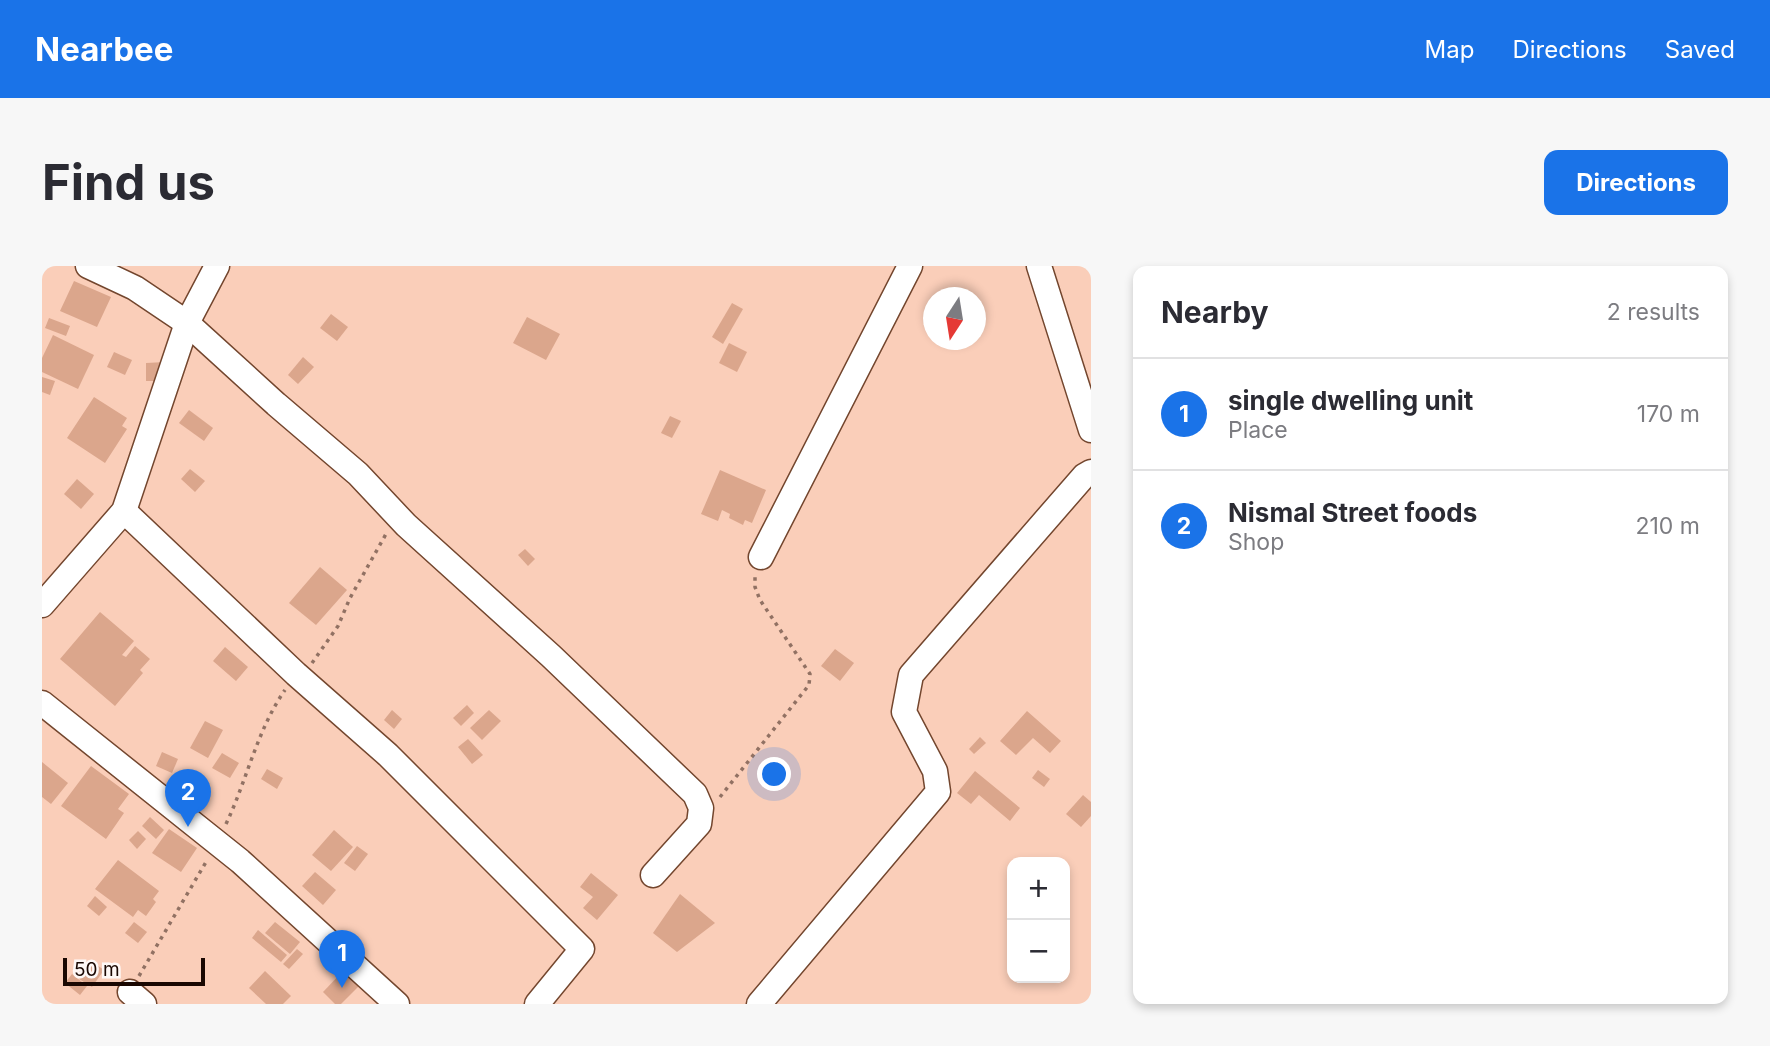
<!DOCTYPE html>
<html lang="en">
<head>
<meta charset="utf-8">
<style>
	body { margin:0; font-family:Inter,sans-serif; background:#f7f7f7; color:#2b2b33 }
	.controls { position:absolute; right:21px; bottom:21px; display:grid; overflow:hidden; border-radius:14px; box-shadow:0 4px 10px #0003 }
	.controls button { width:63px; height:63px; display:grid; place-items:center; padding:0; border:0; border-bottom:2px solid #e1e1e2; background:#fff; color:#2b2b33; font:35px sans-serif }
	.compass { position:absolute; left:881px; top:21px; width:63px; height:63px; border-radius:50%; background:#fff; box-shadow:0 4px 10px #0003; rotate:192deg }
	.scale { position:absolute; left:21px; bottom:18px; width:142px; box-sizing:border-box; padding-left:7px; border:4px solid #1a0802; border-top:0; font-size:19px; line-height:24px; white-space:nowrap; color:#1a0802; -webkit-text-stroke:5px #fef8f6; paint-order:stroke }
	.you { position:absolute; left:733px; top:509px; width:24px; height:24px; margin:-18px; border:5px solid #fff; border-radius:50%; background:#1a73e8; box-shadow:0 0 0 10px #1a73e833 }
	.badge { display:grid; place-items:center; width:46px; height:46px; border-radius:50%; background:#1a73e8; color:#fff; font-size:23px; font-weight:700 }
	.pin { position:absolute; translate:-50% -58px; filter:drop-shadow(0 2px 4px #0008) }
	.pin::after { content:''; position:absolute; top:37px; width:24px; height:21px; background:inherit; clip-path:polygon(0 0,100% 0,50% 100%) }
	.list { margin:0; padding:0; list-style:none }
	h2 { display:flex; justify-content:space-between; align-items:center; height:91px; margin:0; padding:0 28px; font-size:30px }
	h2 small { font-size:23px; font-weight:400; color:#7c7c81 }
	.list li { display:grid; grid-template-columns:46px 1fr auto; gap:21px; align-items:center; box-sizing:border-box; height:112px; padding:0 28px; border-top:2px solid #e1e1e2 }
	.list b { display:block; font-size:26px; white-space:nowrap }
	.list p { margin:0; font-size:23px; white-space:nowrap; color:#7c7c81 }
	.list em { font-size:23px; font-style:normal; color:#7c7c81 }
	.map { position:relative; flex:none; width:1049px; height:738px; overflow:hidden; border-radius:14px }
	header { display:flex; align-items:center; gap:42px; box-sizing:border-box; height:98px; padding:0 35px; background:#1a73e8; color:#fff }
	header strong { font-size:33px }
	nav { display:flex; gap:38px; margin-inline-start:auto; font-size:24px }
	.intro { display:flex; align-items:center; justify-content:space-between; box-sizing:border-box; height:168px; padding:0 42px }
	h1 { margin:0; font-size:49px }
	.button { padding:18px 32px; border-radius:14px; background:#1a73e8; color:#fff; font-size:24px; font-weight:700 }
	main { display:flex; gap:42px; padding:0 42px }
	aside { flex:1; background:#fff; border-radius:14px; box-shadow:0 4px 10px #0003 }
	.map>svg:first-child { display:block }
	.building { fill:#dba68c }
	.lines { fill:none; stroke-linecap:round; stroke-linejoin:round }
	.minor-casing { stroke:#73462e; stroke-width:27 }
	.path { stroke:#917163; stroke-width:3.5; stroke-dasharray:3.5 5; stroke-linecap:butt }
	.minor { stroke:#fff; stroke-width:24 }
</style>
</head>
<body>
<header>
<strong>Nearbee</strong>
<nav><a>Map</a><a>Directions</a><a>Saved</a></nav>
</header>
<div class="intro"><h1>Find us</h1><a class="button">Directions</a></div>
<main>
<div class="map">
<svg width="1049" height="738" viewBox="0 0 1049 738">
	<rect width="100%" height="100%" fill="#faceb9"/>
	<g class="building">
		<polygon points="32,15 69,31 55,61 18,45"/>
		<polygon points="690,37 701,43 681,78 670,71"/>
		<polygon points="289,48 306,61 295,75 278,62"/>
		<polygon points="485,51 518,68 504,94 471,77"/>
		<polygon points="7,52 28,60 24,70 3,62"/>
		<polygon points="11,69 52,89 36,123 0,106 0,92"/>
		<polygon points="687,77 705,86 695,106 677,97"/>
		<polygon points="72,86 90,94 83,109 65,101"/>
		<polygon points="261,91 272,101 256,118 246,109"/>
		<polygon points="123,96 123,115 104,115 104,97"/>
		<polygon points="0,111 13,115 8,129 0,126"/>
		<polygon points="52,131 85,152 80,160 85,163 63,197 25,172"/>
		<polygon points="147,144 171,162 162,175 137,157"/>
		<polygon points="628,150 639,155 630,172 619,167"/>
		<polygon points="148,203 163,215 153,226 139,213"/>
		<polygon points="678,204 724,224 710,257 703,254 701,259 687,252 688,248 680,244 676,255 659,248"/>
		<polygon points="35,213 52,228 39,243 22,228"/>
		<polygon points="483,283 493,293 486,300 476,289"/>
		<polygon points="278,301 305,324 274,359 247,337"/>
		<polygon points="58,346 92,375 80,389 84,391 93,380 108,393 98,404 101,407 73,440 18,393"/>
		<polygon points="183,381 206,401 194,415 171,395"/>
		<polygon points="793,383 812,397 798,415 779,400"/>
		<polygon points="425,439 432,447 419,460 411,452"/>
		<polygon points="350,444 360,453 352,463 342,454"/>
		<polygon points="447,444 459,455 440,474 428,462"/>
		<polygon points="985,445 1019,475 1008,487 991,472 974,489 958,475"/>
		<polygon points="163,455 181,464 166,492 148,482"/>
		<polygon points="938,471 944,477 932,488 927,483"/>
		<polygon points="426,473 441,489 430,498 416,481"/>
		<polygon points="120,486 136,493 130,507 114,500"/>
		<polygon points="180,487 197,497 188,512 170,502"/>
		<polygon points="0,496 26,517 9,538 0,531"/>
		<polygon points="49,500 87,528 76,543 82,547 64,573 19,540"/>
		<polygon points="225,503 241,512 235,523 219,513"/>
		<polygon points="996,504 1008,513 1002,521 990,512"/>
		<polygon points="933,505 978,542 968,555 937,529 929,538 915,527"/>
		<polygon points="1041,529 1049,536 1049,550 1039,561 1024,548"/>
		<polygon points="108,551 122,564 114,573 100,560"/>
		<polygon points="127,563 155,582 139,606 110,587"/>
		<polygon points="292,564 311,581 289,605 270,589"/>
		<polygon points="96,565 104,573 95,583 87,574"/>
		<polygon points="315,580 326,588 313,605 302,597"/>
		<polygon points="76,594 117,625 111,633 114,636 104,650 96,644 91,651 53,623"/>
		<polygon points="273,606 294,624 281,639 260,620"/>
		<polygon points="549,607 576,629 555,654 541,642 551,631 538,621"/>
		<polygon points="638,628 673,657 635,686 611,667"/>
		<polygon points="53,630 65,641 57,650 45,640"/>
		<polygon points="92,656 105,666 96,677 83,667"/>
		<polygon points="233,656 258,676 248,688 223,667"/>
		<polygon points="216,664 245,689 239,696 210,672"/>
		<polygon points="255,683 261,688 247,703 241,698"/>
		<polygon points="49,695 62,704 50,721 37,713"/>
		<polygon points="303,703 319,718 299,738 293,738 281,726"/>
		<polygon points="223,705 249,730 241,738 224,738 207,722"/>
		<polygon points="30,708 45,720 38,729 23,717"/>
	</g>
	<g class="lines">
		<g class="minor-casing">
			<g id="minor">
				<polyline points="46,0 93,22 145,57 234,138 316,208 364,259 509,390 653,528 659,542 657,558 611,609"/>
				<polyline points="997,0 1049,164"/>
				<polyline points="82,245 254,408 346,489 540,683 495,738"/>
				<polyline points="719,291 868,0"/>
				<polyline points="0,339 82,245 145,57 175,0"/>
				<polyline points="0,437 198,595 355,738"/>
				<polyline points="88,726 102,738"/>
				<polyline points="717,738 896,526 893,505 862,446 869,409 1042,210 1049,206"/>
			</g>
		</g>
		<g class="path">
			<polyline points="270,397 296,360 308,332 344,268"/>
			<polyline points="678,531 767,419 768,408 718,334 713,321 713,310"/>
			<path d="M184,558C205,514 215,464 243,424"/>
			<polyline points="97,710 164,596"/>
			<polyline points="0,733 6,738"/>
		</g>
		<use href="#minor" class="minor"/>
	</g>
</svg>
<div class="controls">
<button>+</button>
<button>−</button>
</div>
<svg class="compass" viewBox="-18 -18 36 36"><path d="M0-13l5 13h-10z" fill="#e53935"/><path d="M0 13l5-13h-10z" fill="#7c7c81"/></svg>
<div class="scale">50 m</div>
<div class="you"></div>
<div class="pin badge" style="left:300px;top:722px">1</div>
<div class="pin badge" style="left:146px;top:561px">2</div>
</div>
<aside>
<h2>Nearby<small>2 results</small></h2>
<ul class="list">
<li><span class="badge">1</span><div><b>single dwelling unit</b><p>Place</p></div><em>170 m</em></li>
<li><span class="badge">2</span><div><b>Nismal Street foods</b><p>Shop</p></div><em>210 m</em></li>
</ul>
</aside>
</main>
</body>
</html>
